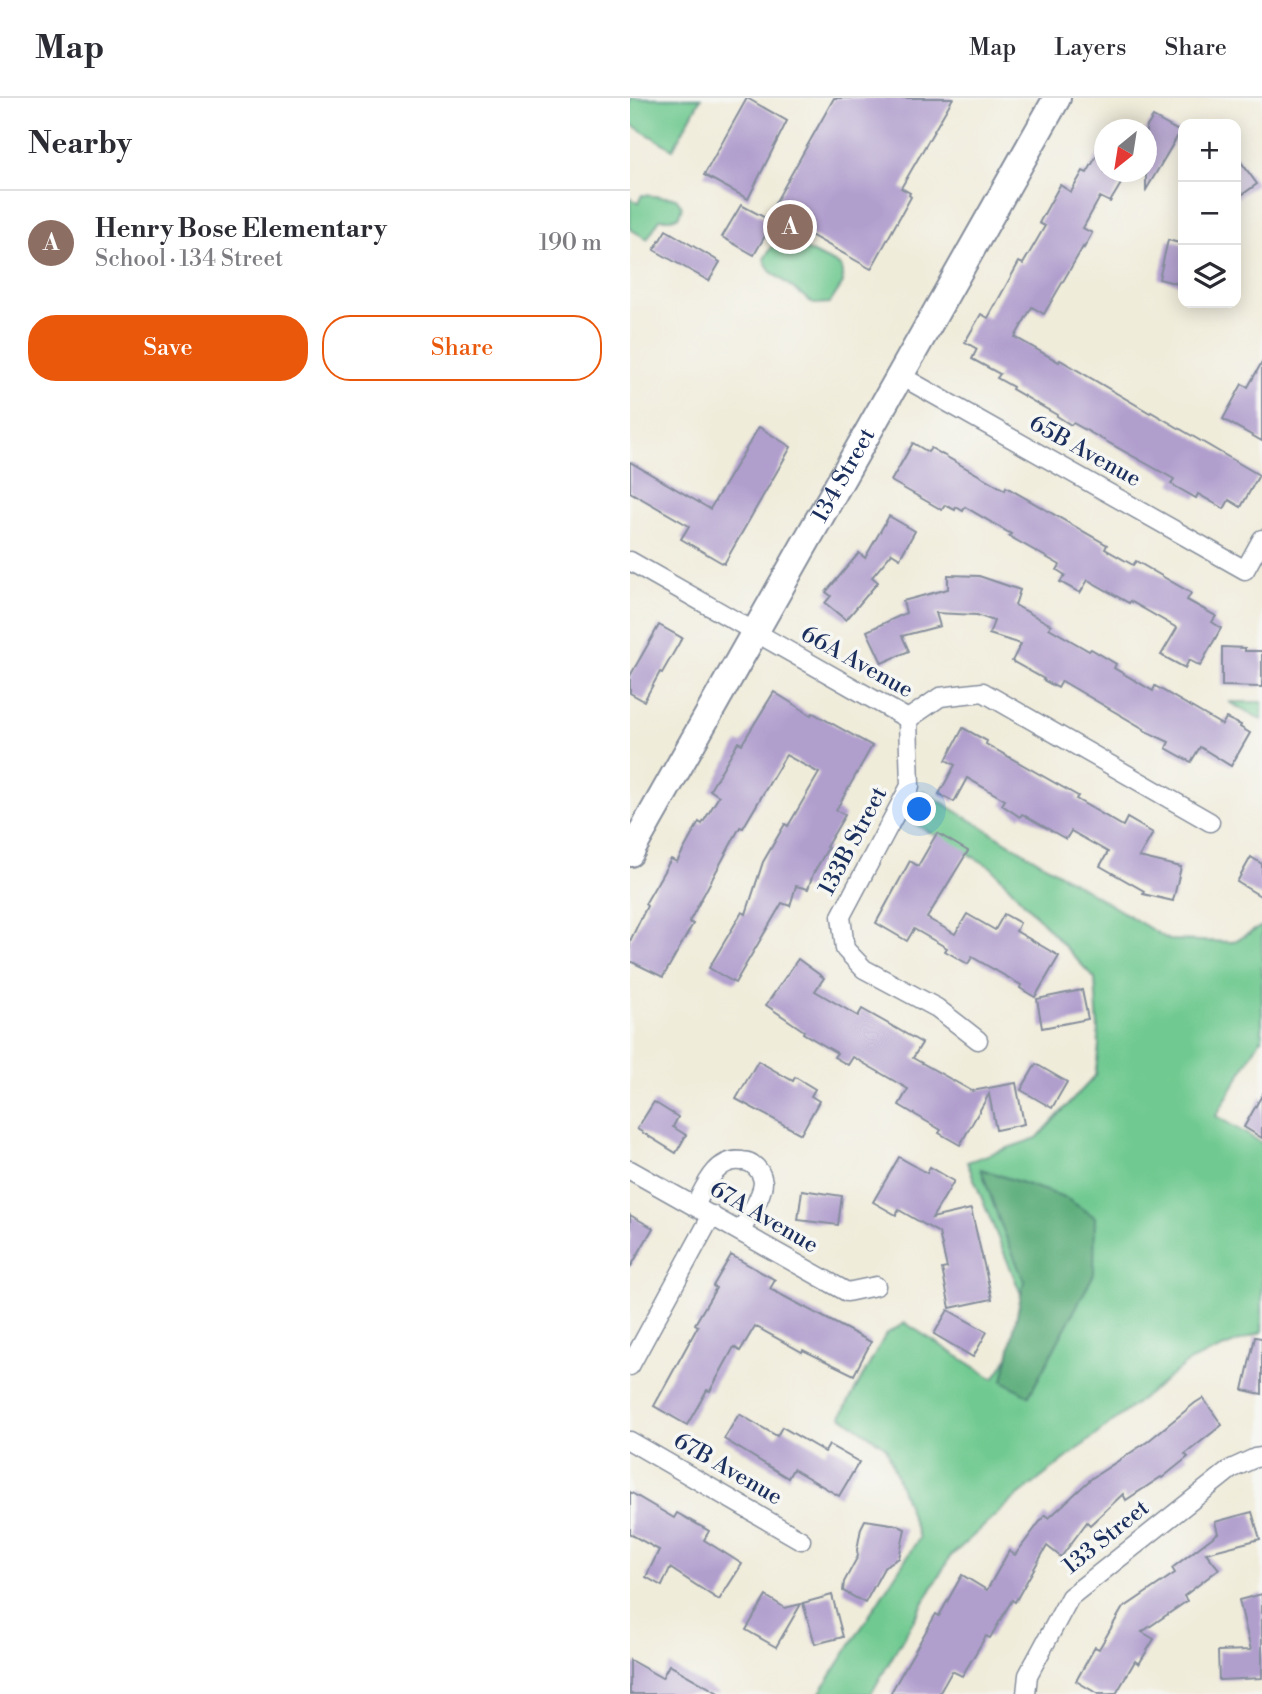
<!DOCTYPE html>
<html lang="en">
<head>
<meta charset="utf-8">
<style>
	body { margin:0; font-family:"Libre Bodoni",serif; background:#f2f2f3; color:#2b2b33 }
	.controls { position:absolute; right:21px; top:21px; display:grid; overflow:hidden; border-radius:14px; box-shadow:0 4px 18px #0003 }
	.controls button { width:63px; height:63px; display:grid; place-items:center; padding:0; border:0; border-bottom:2px solid #e1e1e2; background:#fff; color:#2b2b33; font:35px sans-serif }
	.compass { position:absolute; left:464px; top:21px; width:63px; height:63px; border-radius:50%; background:#fff; box-shadow:0 4px 18px #0003; rotate:210deg }
	.you { position:absolute; left:290px; top:712px; width:24px; height:24px; margin:-18px; border:5px solid #fff; border-radius:50%; background:#1a73e8; box-shadow:0 0 0 10px #1a73e833 }
	.badge { display:grid; place-items:center; width:46px; height:46px; border-radius:50%; background:#ea580c; color:#fff; font-size:23px; font-weight:700 }
	.pin { position:absolute; translate:-50% -50%; border:4px solid #fff; box-shadow:0 2px 7px #0006 }
	.list { margin:0; padding:0; list-style:none }
	h2 { display:flex; justify-content:space-between; align-items:center; height:91px; margin:0; padding:0 28px; font-size:30px }
	h2 small { font-size:23px; font-weight:400; color:#7c7c81 }
	.list li { display:grid; grid-template-columns:46px 1fr auto; gap:21px; align-items:center; box-sizing:border-box; height:105px; padding:0 28px; border-top:2px solid #e1e1e2 }
	.list b { display:block; font-size:26px; white-space:nowrap }
	.list p { margin:0; font-size:23px; white-space:nowrap; color:#7c7c81 }
	.list em { font-size:23px; font-style:normal; color:#7c7c81 }
	.actions { display:flex; gap:14px; padding:21px 28px }
	.actions a { flex:1; padding:16px 0; border:2px solid #ea580c; border-radius:28px; text-align:center; font-size:24px; color:#ea580c }
	.actions .main { background:#ea580c; color:#fff }
	.icon { flex:none; width:38px; height:38px; fill:none; stroke:currentColor; stroke-width:2; stroke-linecap:round; stroke-linejoin:round }
	.map { position:relative; flex:none; width:632px; height:1596px; overflow:hidden }
	header { display:flex; align-items:center; gap:42px; box-sizing:border-box; height:98px; padding:0 35px; background:#fff; border-bottom:2px solid #e1e1e2 }
	header strong { font-size:33px }
	nav { display:flex; gap:38px; margin-inline-start:auto; font-size:24px }
	main { display:flex }
	aside { flex:1; background:#fff }
	.map>svg:first-child { display:block }
	.green { fill:#6fc990; stroke:#457c77; stroke-width:2 }
	.forest { fill:#5bad7a; stroke:#3b6e6c; stroke-width:2 }
	.building { fill:#b09ecd }
	.lines { fill:none; stroke-linecap:round; stroke-linejoin:round }
	.street-casing { stroke:#868e9c; stroke-width:21 }
	.secondary-casing { stroke:#868e9c; stroke-width:30 }
	.street { stroke:#fff; stroke-width:18 }
	.secondary { stroke:#fff; stroke-width:26 }
	.labels { text-anchor:middle; dominant-baseline:central; stroke-width:7; stroke-linejoin:round; paint-order:stroke }
	.street-label { font-size:23px; fill:#1b2f5e; stroke:#f6f6f2 }
</style>
</head>
<body>
<header>
<strong>Map</strong>
<nav><a>Map</a><a>Layers</a><a>Share</a></nav>
</header>
<main>
<aside>
<h2>Nearby<small></small></h2>
<ul class="list">
<li><span class="badge" style="background:#8d6e63">A</span><div><b>Henry Bose Elementary</b><p>School · 134 Street</p></div><em>190 m</em></li>
</ul>
<div class="actions"><a class="main">Save</a><a>Share</a></div>
</aside>
<div class="map">
<svg width="632" height="1596" viewBox="0 0 632 1596">
	<rect width="100%" height="100%" fill="#f6f6f2"/>
	<filter id="ink" filterUnits="userSpaceOnUse"><feTurbulence type="fractalNoise" baseFrequency=".0143" numOctaves="2"/><feDisplacementMap in="SourceGraphic" scale="14" xChannelSelector="R" yChannelSelector="G"/><feConvolveMatrix kernelMatrix="1 2 1 2 8 2 1 2 1" color-interpolation-filters="sRGB"/></filter>
	<filter id="wash" filterUnits="userSpaceOnUse"><feTurbulence type="fractalNoise" baseFrequency=".00686" numOctaves="4" result="noise"/><feDisplacementMap in="SourceGraphic" scale="28" xChannelSelector="R" yChannelSelector="G"/><feGaussianBlur stdDeviation="1.57" result="paint"/><feColorMatrix in="noise" values="0 0 0 0 0 0 0 0 0 0 0 0 0 0 0 0 0 1.4 0 .05"/><feComposite in="paint" operator="in"/></filter>
	<g filter="url(#wash)">
		<rect width="100%" height="100%" fill="#f0ecda"/>
		<g class="green">
			<polygon points="0,0 71,0 43,51 0,26"/>
			<polygon points="12,97 46,100 52,108 49,118 42,121 30,121 17,141 0,131 0,100 8,105"/>
			<polygon points="146,142 157,143 211,168 213,185 200,205 184,206 140,173 134,161"/>
			<polygon points="599,604 632,604 632,622"/>
			<polygon points="293,693 539,842 603,844 632,828 632,939 586,1018 632,1045 632,1234 560,1263 378,1406 320,1459 241,1596 189,1596 289,1440 256,1349 211,1318 256,1236 275,1225 364,1281 384,1250 391,1196 337,1064 407,1040 465,978 469,948 465,881 361,769 276,721"/>
		</g>
		<polygon class="forest" points="351,1071 434,1099 465,1119 464,1176 399,1298 373,1283 394,1183 369,1122"/>
		<g id="blocks">
			<g class="building">
				<polygon points="117,0 157,23 118,101 74,77"/>
				<polygon points="204,0 323,0 271,90 280,95 279,97 281,99 241,171 140,114"/>
				<polygon points="523,19 550,34 516,92 516,30"/>
				<polygon points="474,45 474,74 498,74 480,104 470,99 453,130 462,135 454,150 453,149 414,216 402,209 385,239 429,264 430,262 520,315 521,314 629,377 611,409 599,402 594,411 568,396 566,400 541,386 544,381 443,325 441,327 427,318 427,317 382,291 383,289 367,280 370,276 342,261 347,251 335,244 351,216 358,220 389,164 393,166 415,128 409,125 430,87 441,94 453,73 457,75"/>
				<polygon points="606,57 627,86 606,101"/>
				<polygon points="111,107 143,124 124,157 92,139"/>
				<polygon points="36,132 90,164 79,183 24,152"/>
				<polygon points="538,142 553,146 553,187 529,181"/>
				<polygon points="632,264 632,343 593,321 612,286 618,289"/>
				<polygon points="129,329 161,349 94,466 51,441 59,428 0,394 0,364 80,411"/>
				<polygon points="283,345 298,354 301,350 375,392 376,389 477,447 475,451 503,467 506,463 561,495 557,502 586,518 582,524 591,530 570,568 559,562 555,570 531,557 547,530 500,503 499,505 458,482 450,495 430,484 435,477 427,472 430,467 379,438 381,436 335,409 333,413 326,409 325,412 315,407 312,412 261,383"/>
				<polygon points="259,418 285,433 270,460 262,455 242,479 248,484 216,522 195,505 201,498 196,494 229,455 235,460"/>
				<polygon points="318,477 349,478 390,492 385,507 421,527 419,530 459,553 461,551 486,566 484,570 523,593 525,588 592,627 596,620 611,627 610,629 620,635 601,668 570,649 561,664 536,650 539,644 513,632 514,631 432,583 428,590 413,582 414,581 382,563 391,546 359,536 364,523 347,517 306,515 310,528 272,538 279,553 252,565 237,533 276,515 273,503 318,491"/>
				<polygon points="29,527 52,540 32,575 30,574 14,603 0,595 0,578"/>
				<polygon points="592,549 615,550 615,553 632,553 632,589 592,588"/>
				<polygon points="144,594 181,617 183,615 242,648 206,712 215,717 196,749 198,750 183,776 178,791 166,788 160,808 152,805 105,885 79,870 112,814 116,816 133,764 155,726 158,728 189,675 156,657 113,730 110,729 59,824 63,826 33,879 0,863 0,843 17,808 15,806 41,761 47,764 69,724 72,726 89,698 80,692 108,644 112,646"/>
				<polygon points="333,630 357,643 356,646 448,698 446,701 493,728 497,720 523,735 509,759 551,769 543,803 513,796 514,793 470,768 478,754 441,733 436,741 392,716 390,719 372,707 375,702 337,680 324,704 309,696 325,667 316,662"/>
				<polygon points="307,735 338,753 297,820 325,836 337,816 365,832 374,816 390,825 386,833 429,858 405,899 390,890 391,887 342,859 338,866 315,853 317,850 284,831 277,843 246,825 280,763 288,768"/>
				<polygon points="621,759 632,766 632,799 607,784"/>
				<polygon points="168,861 194,880 185,893 228,918 232,911 292,945 283,960 342,993 386,985 394,1026 366,1032 359,996 330,1047 309,1035 311,1032 269,1007 278,991 223,959 218,967 204,959 207,955 173,935 174,933 136,907"/>
				<polygon points="452,892 458,921 412,930 407,901"/>
				<polygon points="128,963 163,983 165,979 185,991 181,998 189,1003 171,1036 106,1001"/>
				<polygon points="406,966 437,984 422,1010 391,992"/>
				<polygon points="632,997 632,1040 614,1029"/>
				<polygon points="24,1004 48,1019 43,1029 56,1037 46,1055 7,1031"/>
				<polygon points="269,1059 297,1075 300,1069 324,1083 302,1120 341,1111 362,1201 320,1210 312,1171 317,1170 309,1135 269,1112 266,1117 243,1104"/>
				<polygon points="172,1092 212,1098 208,1127 168,1122"/>
				<polygon points="0,1117 23,1130 0,1170"/>
				<polygon points="101,1157 145,1182 140,1191 241,1244 224,1277 173,1252 172,1254 125,1228 110,1253 104,1249 80,1293 77,1292 57,1327 24,1308 68,1228 65,1226 86,1190 83,1188"/>
				<polygon points="318,1212 357,1234 343,1259 304,1236"/>
				<polygon points="625,1239 632,1240 632,1296 613,1292"/>
				<polygon points="573,1300 592,1327 555,1356 558,1359 532,1380 531,1379 496,1402 493,1396 460,1427 457,1424 431,1459 417,1448 385,1504 382,1502 360,1540 356,1538 332,1578 322,1573 309,1596 260,1596 306,1516 309,1518 332,1477 357,1492 379,1453 385,1457 415,1417 419,1420 462,1380 517,1344 565,1305"/>
				<polygon points="109,1316 147,1338 152,1329 195,1354 199,1347 229,1364 209,1398 163,1371 158,1380 94,1341"/>
				<polygon points="0,1394 44,1420 47,1415 79,1433 74,1442 112,1466 89,1502 40,1470 32,1488 16,1479 29,1452 0,1436"/>
				<polygon points="622,1414 630,1441 576,1455 589,1471 554,1498 557,1503 512,1534 524,1541 509,1566 505,1563 486,1596 468,1596 446,1583 465,1549 469,1551 492,1511 545,1475 542,1470 588,1435 585,1424"/>
				<polygon points="235,1422 267,1427 275,1431 269,1460 255,1468 235,1505 213,1493 214,1484 228,1458 227,1452 231,1430"/>
				<polygon points="632,1496 632,1580 589,1582 588,1553 621,1552 609,1502"/>
				<polygon points="202,1497 213,1539 185,1546 173,1505"/>
				<polygon points="136,1498 155,1510 171,1506 146,1549 116,1532"/>
				<polygon points="0,1562 32,1580 39,1567 90,1596 0,1596"/>
			</g>
		</g>
	</g>
	<g filter="url(#ink)">
		<use href="#blocks" fill-opacity="0" stroke="#868e9c" stroke-width="2"/>
		<g class="lines">
			<g class="street-casing">
				<g id="street">
					<polyline points="271,278 615,472 632,441"/>
					<polyline points="0,463 278,621"/>
					<polyline points="278,621 280,688 211,818 215,851 234,871 307,910 348,942"/>
					<polyline points="278,621 310,599 353,594 580,724"/>
					<polyline points="0,1072 217,1194 246,1188"/>
					<path d="M65,1108C75,1089 86,1059 112,1063C117,1064 118,1063 122,1066C128,1070 132,1077 133,1084C133,1098 117,1121 111,1133"/>
					<polyline points="0,1268 82,1117"/>
					<polyline points="0,1343 171,1442"/>
					<polyline points="396,1596 398,1577 440,1499 601,1371 625,1360 632,1359"/>
				</g>
			</g>
			<g class="secondary-casing">
				<g id="secondary">
					<path id="s1" d="M0,755L427,0"/>
				</g>
			</g>
			<use href="#street" class="street"/>
			<use href="#secondary" class="secondary"/>
		</g>
	</g>
	<g class="labels">
		<g class="street-label">
			<text transform="translate(455 353) rotate(29)">65B Avenue</text>
			<text stroke="none"><textPath href="#s1" startOffset="434">134 Street</textPath></text>
			<text transform="translate(227 564) rotate(29)">66A Avenue</text>
			<text transform="translate(223 743) rotate(-62)">133B Street</text>
			<text transform="translate(134 1119) rotate(30)">67A Avenue</text>
			<text transform="translate(98 1371) rotate(30)">67B Avenue</text>
			<text transform="translate(476 1439) rotate(-39)">133 Street</text>
		</g>
	</g>
</svg>
<div class="controls">
<button>+</button>
<button>−</button>
<button><svg class="icon" aria-label="layers" viewBox="0 0 24 24"><path d="M12 4l9 5-9 5-9-5zM3 14l9 5 9-5"/></svg></button>
</div>
<svg class="compass" viewBox="-18 -18 36 36"><path d="M0-13l5 13h-10z" fill="#e53935"/><path d="M0 13l5-13h-10z" fill="#7c7c81"/></svg>
<div class="you"></div>
<div class="pin badge" style="left:160px;top:129px;background:#8d6e63">A</div>
</div>
</main>
</body>
</html>
